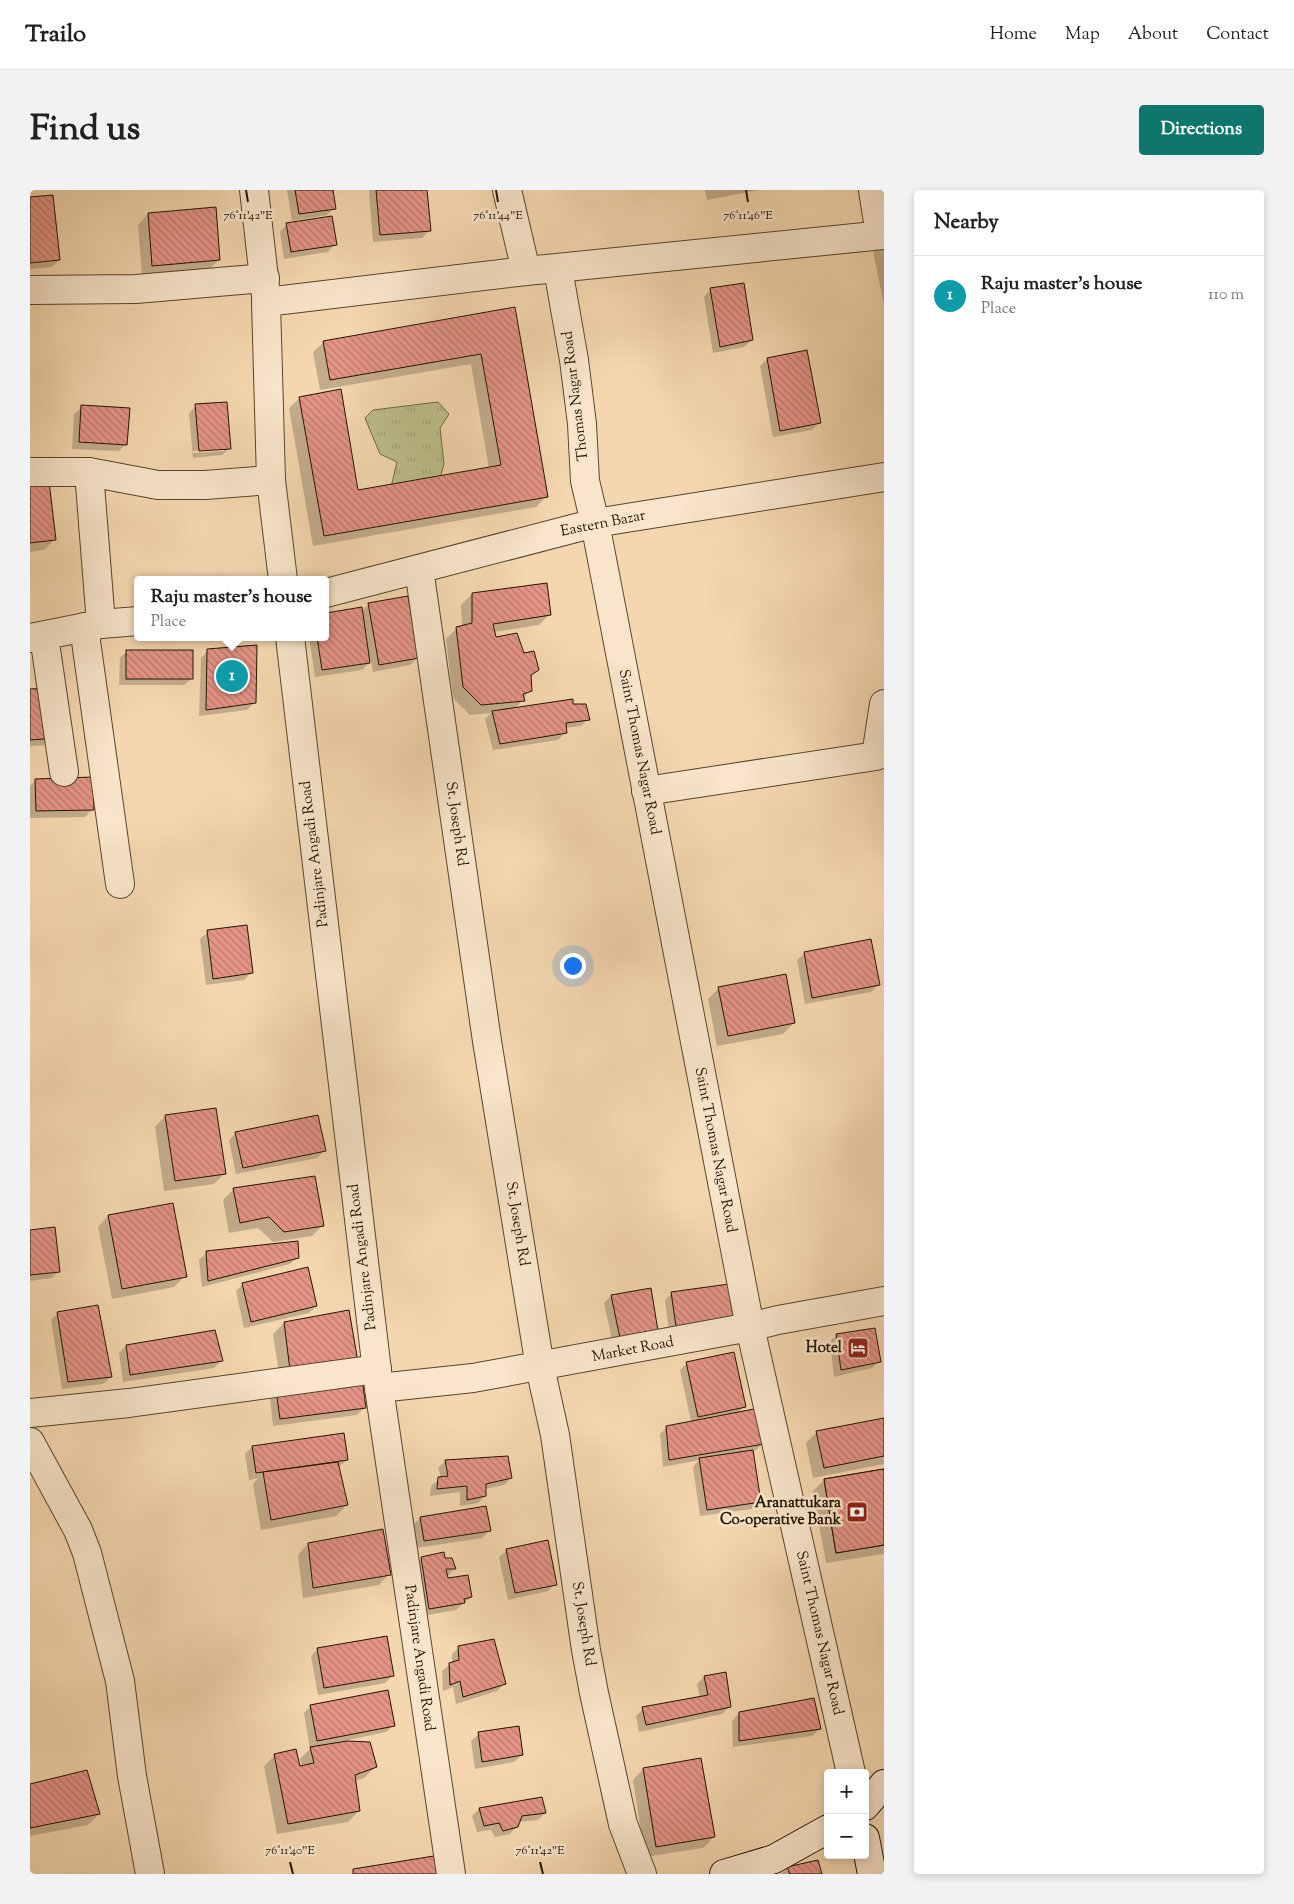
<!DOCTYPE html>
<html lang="en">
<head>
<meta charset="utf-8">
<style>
	body { margin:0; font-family:"Sorts Mill Goudy",serif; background:#f2f2f2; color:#222 }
	.controls { position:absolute; right:15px; bottom:15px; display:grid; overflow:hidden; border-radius:5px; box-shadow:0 2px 8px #0003 }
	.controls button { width:45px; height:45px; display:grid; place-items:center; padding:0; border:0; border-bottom:1px solid #e0e0e0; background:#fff; color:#222; font:25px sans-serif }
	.you { position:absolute; left:542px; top:775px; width:18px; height:18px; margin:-12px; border:4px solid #fff; border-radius:50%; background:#1a73e8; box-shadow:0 0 0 8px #1a73e833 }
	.badge { display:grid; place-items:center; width:32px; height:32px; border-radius:50%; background:#0f766e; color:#fff; font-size:16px; font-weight:700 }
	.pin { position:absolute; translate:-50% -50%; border:2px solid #fff; box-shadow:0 1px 5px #0006 }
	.popup { position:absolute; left:104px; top:386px; width:195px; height:65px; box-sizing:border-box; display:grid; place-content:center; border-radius:5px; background:#fff; filter:drop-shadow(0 1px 4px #0005); font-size:16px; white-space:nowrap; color:#767676 }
	.popup b { font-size:19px; color:#222 }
	.popup::after { content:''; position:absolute; left:50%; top:100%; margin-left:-10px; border:10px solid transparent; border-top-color:#fff }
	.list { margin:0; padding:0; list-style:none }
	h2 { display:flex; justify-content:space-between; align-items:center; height:65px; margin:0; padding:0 20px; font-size:21px }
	h2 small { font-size:16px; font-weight:400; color:#767676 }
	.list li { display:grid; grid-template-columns:32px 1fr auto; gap:15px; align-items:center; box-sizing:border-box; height:80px; padding:0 20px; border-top:1px solid #e0e0e0 }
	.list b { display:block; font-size:19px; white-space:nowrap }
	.list p { margin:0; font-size:16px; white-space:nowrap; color:#767676 }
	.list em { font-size:16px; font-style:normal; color:#767676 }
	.map { position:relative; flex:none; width:854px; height:1684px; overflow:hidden; border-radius:5px }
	header { display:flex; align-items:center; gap:30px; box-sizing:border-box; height:70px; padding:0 25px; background:#fff; border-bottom:1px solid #e0e0e0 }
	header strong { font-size:24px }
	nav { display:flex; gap:28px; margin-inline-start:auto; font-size:18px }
	.intro { display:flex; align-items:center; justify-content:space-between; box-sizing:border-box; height:120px; padding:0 30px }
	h1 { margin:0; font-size:35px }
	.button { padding:12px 22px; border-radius:5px; background:#0f766e; color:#fff; font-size:18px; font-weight:700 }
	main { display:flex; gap:30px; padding:0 30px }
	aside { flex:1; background:#fff; border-radius:5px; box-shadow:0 2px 8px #0003 }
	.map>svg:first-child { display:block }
	.park { fill:url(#park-tufts); stroke:#706946 }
	.shadow { fill:#0003; fill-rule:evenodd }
	.building { fill:url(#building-back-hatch); stroke:#231401 }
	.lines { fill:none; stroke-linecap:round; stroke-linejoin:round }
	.minor-casing { stroke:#57452c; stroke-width:30 }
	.secondary-casing { stroke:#231401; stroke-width:30 }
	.minor { stroke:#f8e5cb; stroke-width:28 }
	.secondary { stroke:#f8e5cb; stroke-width:28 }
	.ticks { fill:none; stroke:#231401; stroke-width:2 }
	.labels { text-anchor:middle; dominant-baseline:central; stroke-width:5; stroke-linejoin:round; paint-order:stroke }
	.street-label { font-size:15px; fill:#231401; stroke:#f8e5cb }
	.poi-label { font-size:15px; font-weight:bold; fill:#231401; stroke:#f8e5cb; text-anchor:end }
	.ticks-label { font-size:12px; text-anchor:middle; fill:#231401; stroke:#f8e5cb; stroke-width:5; stroke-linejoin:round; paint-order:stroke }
</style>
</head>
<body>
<header>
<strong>Trailo</strong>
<nav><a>Home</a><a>Map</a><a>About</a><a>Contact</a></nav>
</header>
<div class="intro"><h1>Find us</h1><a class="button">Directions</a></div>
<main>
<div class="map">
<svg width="854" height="1684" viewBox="0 0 854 1684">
	<defs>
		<pattern id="park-tufts" width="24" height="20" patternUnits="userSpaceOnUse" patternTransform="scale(1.25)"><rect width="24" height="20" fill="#bcbe8a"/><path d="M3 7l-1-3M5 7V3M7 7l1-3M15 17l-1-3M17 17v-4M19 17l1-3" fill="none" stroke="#a1a275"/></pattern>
		<pattern id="building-back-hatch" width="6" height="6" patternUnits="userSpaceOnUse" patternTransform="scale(1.25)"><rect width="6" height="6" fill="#e59487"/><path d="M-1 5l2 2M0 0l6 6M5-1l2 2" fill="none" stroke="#b9786c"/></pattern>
	</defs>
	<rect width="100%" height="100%" fill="#f4d7af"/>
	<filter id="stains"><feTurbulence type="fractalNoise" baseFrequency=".004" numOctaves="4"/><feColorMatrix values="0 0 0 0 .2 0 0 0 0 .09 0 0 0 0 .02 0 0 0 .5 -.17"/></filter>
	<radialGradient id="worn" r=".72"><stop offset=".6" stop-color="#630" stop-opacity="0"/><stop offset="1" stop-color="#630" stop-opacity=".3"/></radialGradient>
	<polygon class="park" points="408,212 419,224 410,238 414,274 402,316 356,318 367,272 350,264 335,228 343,220"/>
	<g class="shadow">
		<polygon points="257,0 302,0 304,18 297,25 262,31"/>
		<polygon points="339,0 396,0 399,41 392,48 343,52"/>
		<polygon points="675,0 729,0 677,10"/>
		<polygon points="0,9 29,70 22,77 0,79"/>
		<polygon points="118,24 189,70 178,80 112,86 108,35"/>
		<polygon points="257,34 305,54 298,62 254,69 250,42"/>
		<polygon points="854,53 854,115 843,61 850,54"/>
		<polygon points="681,99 722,150 714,157 683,163 674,107"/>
		<polygon points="484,118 517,306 506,317 283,356 259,218 270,208 327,302 459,279 441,174 290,200 283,162 294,152"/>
		<polygon points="737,169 789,233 782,240 743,247 730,176"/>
		<path d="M166,216L200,258L192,265L163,268L159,223ZM194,258V261L163,263V261Z"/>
		<polygon points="52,217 96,254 89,261 42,259 44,224"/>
		<polygon points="0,295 24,350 14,360 0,362"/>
		<polygon points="442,404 520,424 509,435 463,442 465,449 494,464 507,480 500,488 500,500 486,518 542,516 558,529 551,536 535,538 536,542 528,550 463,560 455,529 461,523 440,525 423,508 416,449 427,438 432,437 431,415"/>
		<polygon points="339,414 387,468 380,475 343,482 341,471 332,480 285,487 279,447 296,447 296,424 330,419 331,422"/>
		<polygon points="97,461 162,488 154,495 89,495 90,468"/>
		<polygon points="178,461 224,513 217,520 169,526 171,468"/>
		<polygon points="0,501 18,555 0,556"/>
		<polygon points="5,591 63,619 55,627 0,628 0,596"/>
		<polygon points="178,742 221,783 214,790 176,795 170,749"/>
		<polygon points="775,763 848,795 841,802 775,814 767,770"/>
		<polygon points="689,798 764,833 753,844 687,856 678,809"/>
		<polygon points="135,926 195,983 184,994 134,1001 125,937"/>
		<polygon points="206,943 294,961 287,968 206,984 199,950"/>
		<polygon points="204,999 293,1035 282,1046 243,1052 228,1038 199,1043 193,1010"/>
		<polygon points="78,1026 155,1086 144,1097 82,1109 68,1037"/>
		<polygon points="0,1041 29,1081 22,1088 0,1091"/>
		<polygon points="177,1062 268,1067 260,1074 172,1097 169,1070"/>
		<polygon points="213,1094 286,1116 279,1123 214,1138 206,1101"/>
		<polygon points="698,1095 640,1149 635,1110 642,1103"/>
		<polygon points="620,1100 620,1148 583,1154 574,1113 581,1106"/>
		<polygon points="28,1123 81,1187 73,1194 32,1199 21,1130"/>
		<polygon points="254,1133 316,1183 250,1190 243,1144"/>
		<polygon points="807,1145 849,1171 842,1178 804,1187 800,1152"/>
		<polygon points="96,1156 191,1171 184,1178 93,1192 89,1163"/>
		<polygon points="657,1173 714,1217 707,1224 733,1253 726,1260 722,1261 729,1311 722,1319 670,1326 663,1277 669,1270 633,1277 630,1244 637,1237 661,1232 650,1180"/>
		<polygon points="247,1201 335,1217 327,1225 243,1236 240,1208"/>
		<polygon points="854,1229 854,1274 783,1288 776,1253 787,1242"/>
		<polygon points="222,1257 317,1270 308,1277 317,1315 306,1326 231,1340 223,1294 228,1288 219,1290 215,1264"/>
		<polygon points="415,1271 481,1288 474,1295 455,1299 455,1306 448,1313 430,1316 430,1302 400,1306 401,1296 411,1288 408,1278"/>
		<polygon points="854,1280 854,1364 796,1373 783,1301 794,1290"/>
		<polygon points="390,1328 459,1341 452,1348 387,1358 383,1335"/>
		<polygon points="278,1354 359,1384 349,1395 273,1408 268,1365"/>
		<polygon points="477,1360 525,1394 518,1401 478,1410 469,1367"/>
		<polygon points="392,1368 421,1369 424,1379 417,1387 417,1389 441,1407 426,1420 392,1426 384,1376"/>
		<polygon points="429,1457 474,1494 467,1501 426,1514 423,1497 413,1501 412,1481 422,1473 422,1464"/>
		<polygon points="288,1459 362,1486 355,1493 288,1505 281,1466"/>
		<polygon points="674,1487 699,1517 692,1524 609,1542 606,1526 613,1519 670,1508 667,1494"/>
		<polygon points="281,1516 364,1535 356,1542 309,1552 309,1554 345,1577 334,1588 325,1591 329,1621 318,1632 247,1644 234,1576 245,1565 269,1577 272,1576 270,1569 280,1559 274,1523"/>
		<polygon points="709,1523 790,1539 782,1546 703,1557 702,1531"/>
		<polygon points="449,1544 492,1565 484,1572 445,1579 441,1551"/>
		<polygon points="613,1579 684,1647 673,1658 615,1667 603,1590"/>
		<polygon points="0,1595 69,1624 58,1635 0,1646"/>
		<polygon points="449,1619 515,1623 508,1630 488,1632 487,1636 480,1644 465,1647 461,1640 447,1642 442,1626"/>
		<polygon points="758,1678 790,1684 751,1684"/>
	</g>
	<g class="building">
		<polygon points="265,0 303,0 306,19 269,24"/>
		<polygon points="346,0 397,0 401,41 350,45"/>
		<polygon points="23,5 30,70 0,73 0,7"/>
		<polygon points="186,17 190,70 122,76 118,23"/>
		<polygon points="302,26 307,55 261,62 256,33"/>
		<polygon points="714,93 723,150 690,157 680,98"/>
		<polygon points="485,117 518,307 294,346 269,207 311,199 328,300 471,275 451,164 300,190 293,151"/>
		<polygon points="777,160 791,233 750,241 737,168"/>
		<polygon points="197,212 201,259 169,261 165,214"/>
		<polygon points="51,215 100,218 97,255 49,252"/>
		<polygon points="19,291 26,350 0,353 0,293"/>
		<polygon points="517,393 521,425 463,434 466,447 487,443 494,463 504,461 509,480 501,485 502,501 493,504 495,511 451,515 433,497 426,437 442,433 442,403"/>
		<polygon points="378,406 389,468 349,475 338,413"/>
		<polygon points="332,417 340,473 292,480 287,447 296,447 296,423"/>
		<polygon points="227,455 226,513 176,520 177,459"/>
		<rect x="96" y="460" width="67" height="29"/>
		<polygon points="18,498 26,548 0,550 0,499"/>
		<polygon points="543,509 543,514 556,514 560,530 536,533 537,543 470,554 462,521"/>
		<polygon points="63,587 64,620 6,621 5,589"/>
		<polygon points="217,735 223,783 183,789 177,740"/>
		<polygon points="841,749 850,795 782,808 774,762"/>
		<polygon points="756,784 765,833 698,846 688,797"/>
		<polygon points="186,918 196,984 145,991 135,925"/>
		<polygon points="288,925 296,961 213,978 205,942"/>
		<polygon points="285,986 294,1036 254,1042 239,1027 210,1033 203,998"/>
		<polygon points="143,1013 157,1087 92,1099 78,1025"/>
		<polygon points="25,1037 30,1082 0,1085 0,1040"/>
		<polygon points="268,1051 269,1068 178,1091 176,1061"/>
		<polygon points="278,1077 287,1116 221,1132 212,1093"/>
		<polygon points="699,1094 705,1135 647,1143 641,1102"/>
		<polygon points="621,1098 628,1141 590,1148 581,1105"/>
		<polygon points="68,1115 82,1187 38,1192 27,1122"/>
		<polygon points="319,1120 328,1172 260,1180 254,1132"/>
		<polygon points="845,1138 851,1172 811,1180 806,1144"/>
		<polygon points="185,1140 193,1171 100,1185 96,1155"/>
		<polygon points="704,1162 716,1217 668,1227 656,1172"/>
		<polygon points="332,1188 336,1218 250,1229 246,1200"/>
		<polygon points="724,1219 734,1254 639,1270 636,1236"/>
		<polygon points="854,1228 854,1266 794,1278 786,1241"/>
		<polygon points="314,1243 318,1270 226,1283 222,1256"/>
		<polygon points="723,1260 731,1312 677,1320 669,1268"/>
		<polygon points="478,1266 482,1288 456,1294 456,1306 437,1310 437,1296 407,1299 408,1287 418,1286 415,1270"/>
		<polygon points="308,1272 318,1315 241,1330 233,1282"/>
		<polygon points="854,1279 854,1355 806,1363 794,1289"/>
		<polygon points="854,1279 854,1355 806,1363 794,1289"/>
		<polygon points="456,1316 461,1341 394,1351 390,1327"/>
		<polygon points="353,1339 361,1385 283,1398 278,1353"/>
		<polygon points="518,1350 527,1395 485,1403 476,1359"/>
		<polygon points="414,1362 415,1368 422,1368 426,1379 416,1379 418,1388 438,1385 442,1407 434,1409 435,1413 399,1419 391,1367"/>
		<polygon points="357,1446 364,1486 294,1498 287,1458"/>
		<polygon points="464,1449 476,1494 433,1507 430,1491 420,1495 419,1473 429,1470 428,1456"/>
		<polygon points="696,1482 701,1517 616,1535 612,1517 678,1505 674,1486"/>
		<polygon points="358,1500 365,1536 287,1551 280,1515"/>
		<polygon points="784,1508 791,1539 709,1551 709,1522"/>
		<polygon points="489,1536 493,1565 452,1572 448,1542"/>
		<polygon points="317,1551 340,1552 347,1577 325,1585 330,1621 258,1634 244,1564 266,1559 270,1576 284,1573 280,1557"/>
		<polygon points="671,1568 685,1647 626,1657 613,1578"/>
		<polygon points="57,1580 70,1624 0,1638 0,1594"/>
		<polygon points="512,1607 516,1623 492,1626 488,1637 473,1641 469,1633 454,1636 449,1618"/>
		<polygon points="410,1665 413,1684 323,1684 323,1679"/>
		<polygon points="788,1670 792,1684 760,1684 757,1677"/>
	</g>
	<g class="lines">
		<g class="minor-casing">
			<g id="minor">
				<polyline points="224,0 236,106"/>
				<polyline points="477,0 496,81"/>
				<polyline points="843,0 850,45"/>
				<polyline points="528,79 544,170 552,234 555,291 565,333 720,1137 821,1583"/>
				<polyline points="0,100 106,99 235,88"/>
				<polyline points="0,282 59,282 128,295 175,295 241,290"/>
				<polyline points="59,282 71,434"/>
				<polyline points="389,379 457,851 510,1177 525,1245 556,1460 564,1503 593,1634 612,1684"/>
				<polyline points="253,390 241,290 236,112 496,81 854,45"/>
				<polyline points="296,403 565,333 854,287"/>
				<polyline points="54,437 90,694"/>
				<polyline points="14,446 34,582"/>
				<polyline points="260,447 349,1198 421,1684"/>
				<polyline points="0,448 71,434 108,431"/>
				<polyline points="616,601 846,566 854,514"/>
				<polyline points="349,1198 443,1188 720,1137 748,1130 854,1111"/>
				<polyline points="0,1223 99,1213 347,1179"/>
				<polyline points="0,1252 48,1340 57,1363 90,1491 102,1586 120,1684"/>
			</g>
		</g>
		<g class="secondary-casing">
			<g id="secondary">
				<polyline points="835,1616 854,1594"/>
				<polyline points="835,1648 842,1684"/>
				<polyline points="694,1684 744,1669 798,1639"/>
			</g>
		</g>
		<use href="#minor" class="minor"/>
		<use href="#secondary" class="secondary"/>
	</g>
	<path class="ticks" d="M216,0L218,12M466,0L468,12M716,0L718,12M260,1672L263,1684M510,1672L513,1684"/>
	<defs>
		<g id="hotel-square" transform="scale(1.125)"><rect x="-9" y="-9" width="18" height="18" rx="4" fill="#8f2418" stroke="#f8e5cb"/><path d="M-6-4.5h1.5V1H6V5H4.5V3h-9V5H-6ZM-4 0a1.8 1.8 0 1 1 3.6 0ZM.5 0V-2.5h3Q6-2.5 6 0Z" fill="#fff"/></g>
		<g id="bank-square" transform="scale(1.125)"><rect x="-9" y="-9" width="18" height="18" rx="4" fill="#8f2418" stroke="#f8e5cb"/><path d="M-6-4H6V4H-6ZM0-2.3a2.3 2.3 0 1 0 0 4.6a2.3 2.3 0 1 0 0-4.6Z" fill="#fff"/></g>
	</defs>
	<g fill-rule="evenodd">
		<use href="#hotel-square" x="828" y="1158"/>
		<use href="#bank-square" x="827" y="1322"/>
	</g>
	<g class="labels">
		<g class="street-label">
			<text transform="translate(546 206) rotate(-97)">Thomas Nagar Road</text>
			<text transform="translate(573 334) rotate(-11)">Eastern Bazar</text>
			<text transform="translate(609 562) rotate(79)">Saint Thomas Nagar Road</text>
			<text transform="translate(426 634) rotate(82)">St. Joseph Rd</text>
			<text transform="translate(285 664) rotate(-97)">Padinjare Angadi Road</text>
			<text transform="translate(685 960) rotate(79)">Saint Thomas Nagar Road</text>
			<text transform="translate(487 1034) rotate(81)">St. Joseph Rd</text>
			<text transform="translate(333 1067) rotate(-97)">Padinjare Angadi Road</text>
			<text transform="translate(603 1160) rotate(-11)">Market Road</text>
			<text transform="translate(553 1434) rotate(81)">St. Joseph Rd</text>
			<text transform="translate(789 1443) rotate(77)">Saint Thomas Nagar Road</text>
			<text transform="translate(389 1468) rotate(82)">Padinjare Angadi Road</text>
		</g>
		<g class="poi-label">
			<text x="812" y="1158">Hotel</text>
			<text x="811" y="1313">Aranattukara<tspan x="811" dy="17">Co-operative Bank</tspan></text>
		</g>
	</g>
	<g class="ticks-label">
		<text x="218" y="29">76°11'42"E</text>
		<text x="468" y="29">76°11'44"E</text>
		<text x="718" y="29">76°11'46"E</text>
		<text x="260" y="1664">76°11'40"E</text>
		<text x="510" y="1664">76°11'42"E</text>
	</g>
	<rect width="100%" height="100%" filter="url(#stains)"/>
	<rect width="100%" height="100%" fill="url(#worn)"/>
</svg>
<div class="controls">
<button>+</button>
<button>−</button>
</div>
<div class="you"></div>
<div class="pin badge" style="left:202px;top:486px;background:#0f9aa8">1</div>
<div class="popup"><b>Raju master's house</b>Place</div>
</div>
<aside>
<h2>Nearby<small></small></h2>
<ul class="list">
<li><span class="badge" style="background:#0f9aa8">1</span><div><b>Raju master's house</b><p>Place</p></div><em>110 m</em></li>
</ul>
</aside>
</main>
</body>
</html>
